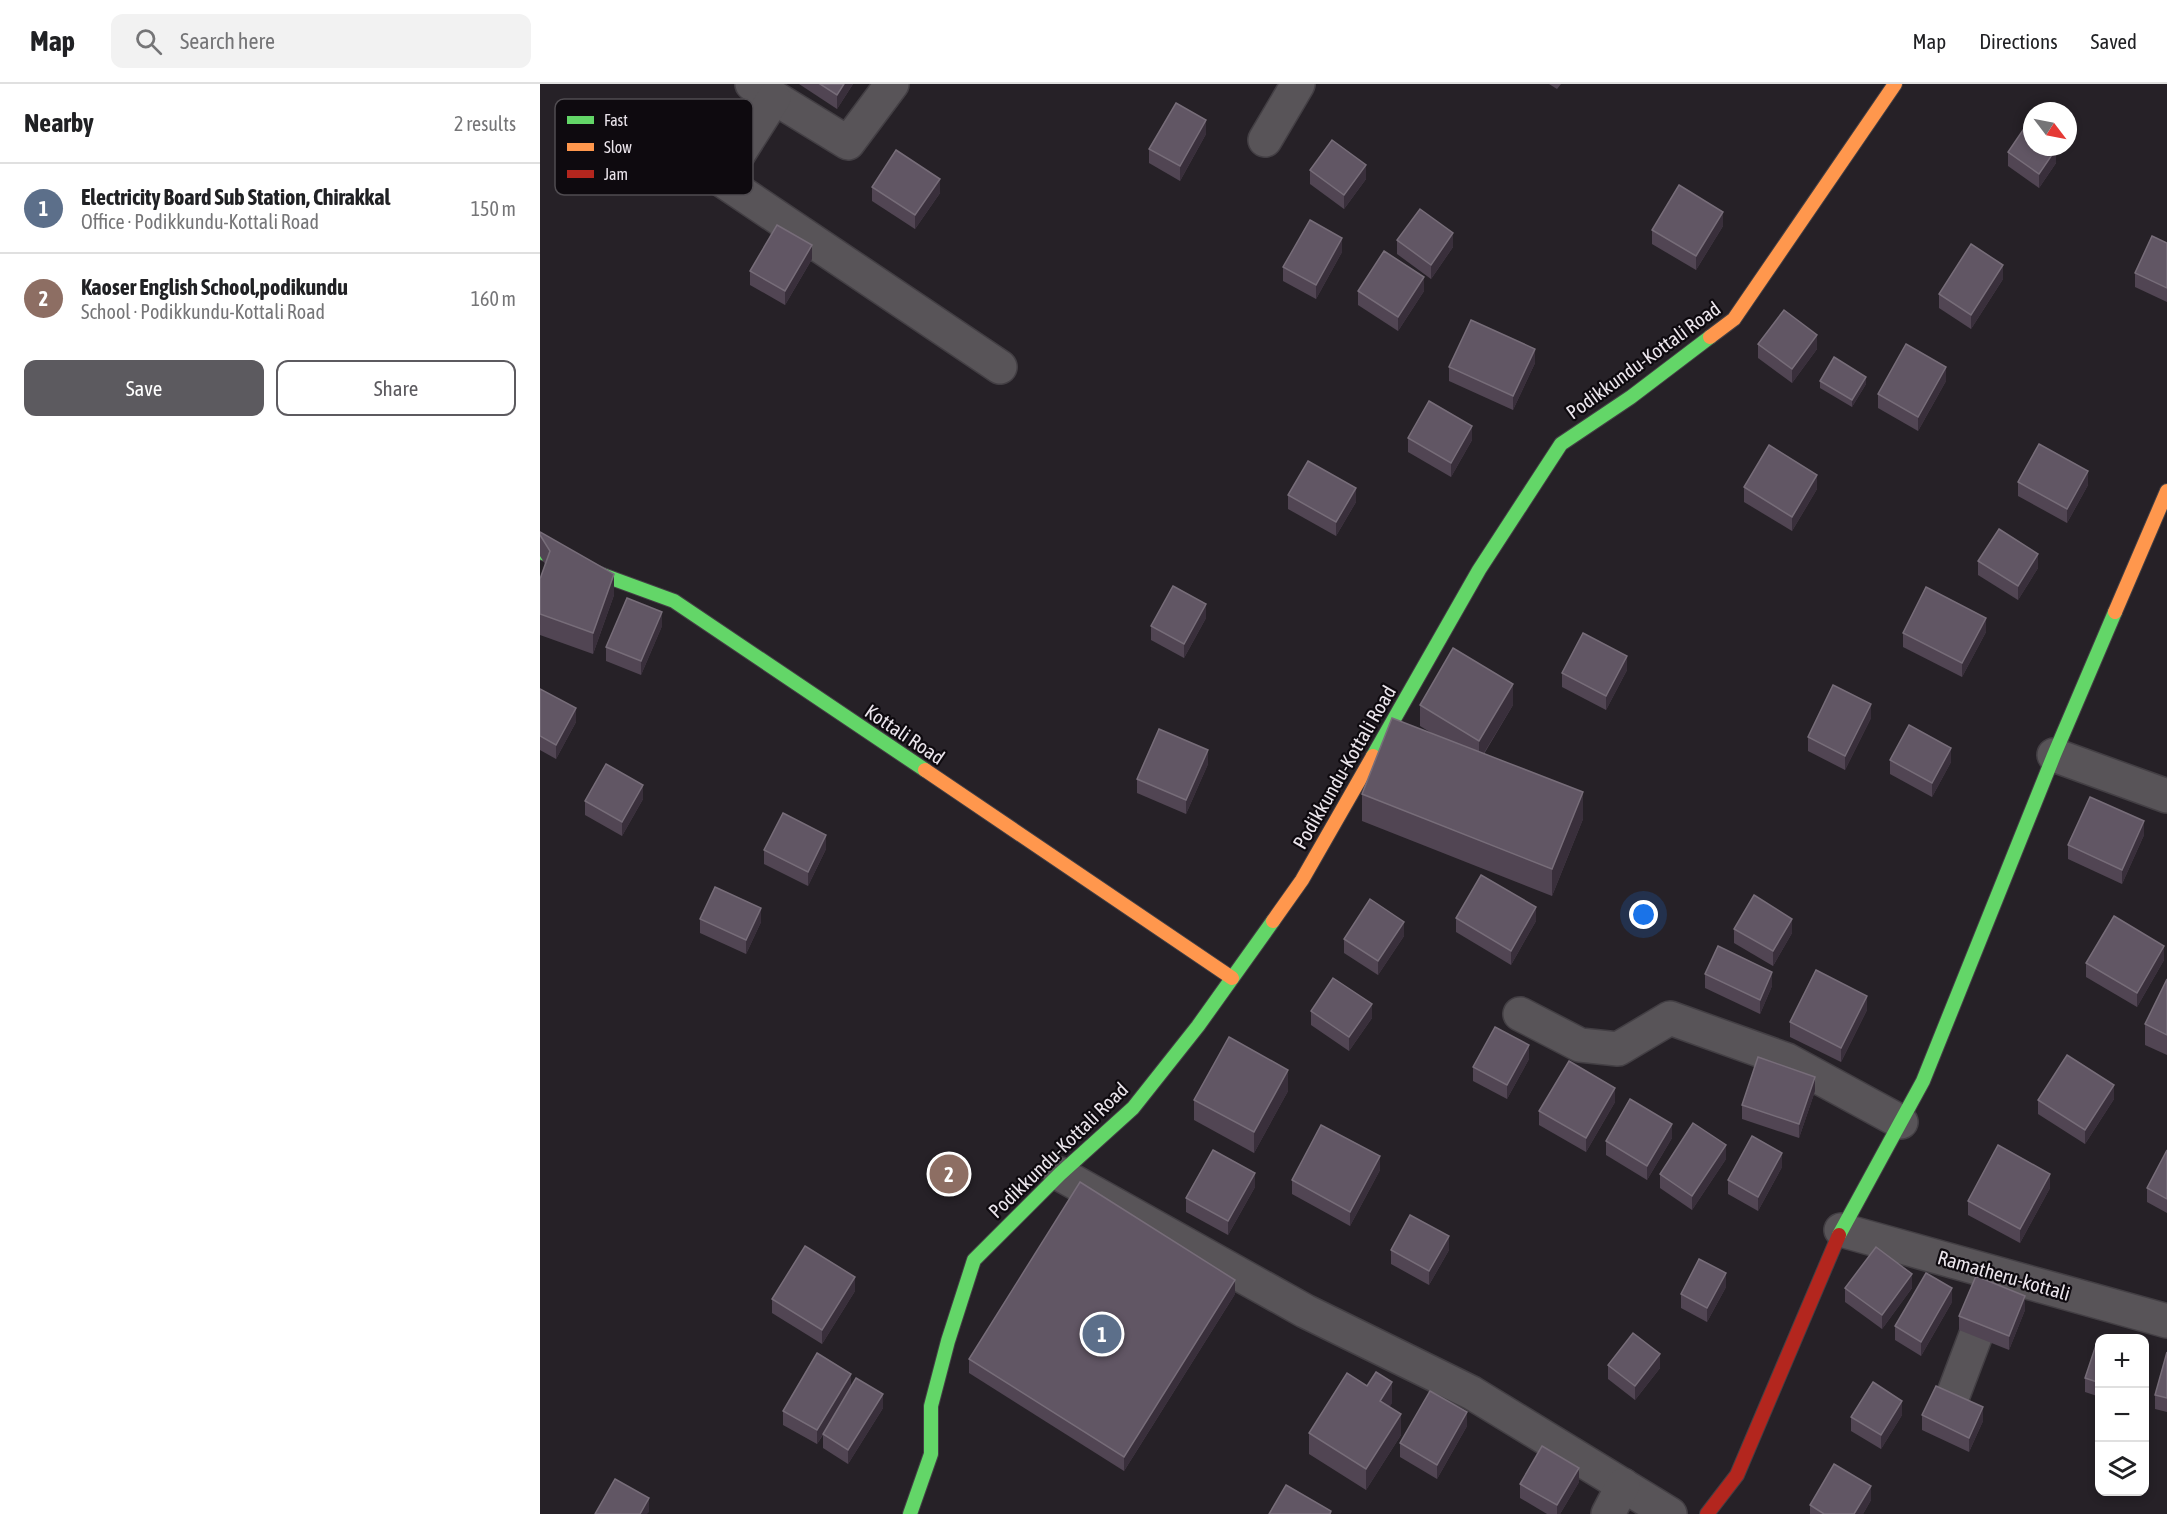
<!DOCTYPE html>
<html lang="en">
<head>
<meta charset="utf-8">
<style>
	body { margin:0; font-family:"Asap Condensed",sans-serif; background:#f2f2f2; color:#202124 }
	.controls { position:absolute; right:18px; bottom:18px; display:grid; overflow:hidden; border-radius:12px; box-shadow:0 3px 9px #0003 }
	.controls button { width:54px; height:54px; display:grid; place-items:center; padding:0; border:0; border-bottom:2px solid #e0e0e0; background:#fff; color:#202124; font:30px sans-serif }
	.compass { position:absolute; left:1483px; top:18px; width:54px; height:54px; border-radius:50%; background:#fff; box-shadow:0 3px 9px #0003; rotate:122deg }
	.you { position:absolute; left:1104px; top:831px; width:21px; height:21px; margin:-15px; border:4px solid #fff; border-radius:50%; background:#1a73e8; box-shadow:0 0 0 9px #1a73e833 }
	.badge { display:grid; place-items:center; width:39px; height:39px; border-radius:50%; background:#5c5a5f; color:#fff; font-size:20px; font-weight:700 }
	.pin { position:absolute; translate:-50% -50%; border:3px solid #fff; box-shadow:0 2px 6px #0006 }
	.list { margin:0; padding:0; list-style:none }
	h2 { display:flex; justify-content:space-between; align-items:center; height:78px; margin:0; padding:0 24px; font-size:26px }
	h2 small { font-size:20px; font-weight:400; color:#757577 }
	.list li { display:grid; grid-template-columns:39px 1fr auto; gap:18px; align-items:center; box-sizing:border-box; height:90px; padding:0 24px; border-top:2px solid #e0e0e0 }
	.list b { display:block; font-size:22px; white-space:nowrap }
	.list p { margin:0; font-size:20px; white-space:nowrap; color:#757577 }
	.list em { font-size:20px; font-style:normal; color:#757577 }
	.actions { display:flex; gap:12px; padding:18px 24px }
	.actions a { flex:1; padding:14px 0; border:2px solid #5c5a5f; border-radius:12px; text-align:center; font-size:21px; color:#5c5a5f }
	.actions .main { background:#5c5a5f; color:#fff }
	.icon { flex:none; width:33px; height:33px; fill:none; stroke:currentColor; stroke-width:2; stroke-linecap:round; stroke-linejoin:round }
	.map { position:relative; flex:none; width:1627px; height:1430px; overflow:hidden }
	header { display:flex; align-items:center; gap:36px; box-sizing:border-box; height:84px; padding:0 30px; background:#fff; border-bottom:2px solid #e0e0e0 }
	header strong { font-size:28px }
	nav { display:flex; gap:33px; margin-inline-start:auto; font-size:21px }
	.search { width:420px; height:54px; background:#f2f2f2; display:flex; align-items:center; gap:15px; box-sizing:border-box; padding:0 21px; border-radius:12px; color:#757577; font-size:22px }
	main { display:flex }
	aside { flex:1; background:#fff }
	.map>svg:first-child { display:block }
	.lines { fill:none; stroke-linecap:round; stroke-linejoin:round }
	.street-casing { stroke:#433f44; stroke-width:36 }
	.fast-casing { stroke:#433f44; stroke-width:16 }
	.slow-casing { stroke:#433f44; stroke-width:16 }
	.jam-casing { stroke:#433f44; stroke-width:16 }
	.street { stroke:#585458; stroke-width:33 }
	.fast { stroke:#63d668; stroke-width:14 }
	.slow { stroke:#ff974d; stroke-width:14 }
	.jam { stroke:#b3261e; stroke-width:14 }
	.wall { fill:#514553 }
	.shaded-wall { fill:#392f3b }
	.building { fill:#615664; stroke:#776d79; stroke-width:1.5 }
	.labels { text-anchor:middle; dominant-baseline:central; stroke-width:4.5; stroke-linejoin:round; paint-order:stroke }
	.street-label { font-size:20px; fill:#ebe5ec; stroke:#0e0a0f }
	.key { fill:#0e0a0f; stroke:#504c51; stroke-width:1.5 }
	.key-label { font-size:16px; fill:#ebe5ec }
</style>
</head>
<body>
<header>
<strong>Map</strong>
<div class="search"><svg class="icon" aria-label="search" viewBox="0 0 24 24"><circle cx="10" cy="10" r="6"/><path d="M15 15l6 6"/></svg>Search here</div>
<nav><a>Map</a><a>Directions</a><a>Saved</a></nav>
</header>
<main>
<aside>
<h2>Nearby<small>2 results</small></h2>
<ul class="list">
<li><span class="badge" style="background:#5c6f8a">1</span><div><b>Electricity Board Sub Station, Chirakkal</b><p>Office · Podikkundu-Kottali Road</p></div><em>150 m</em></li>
<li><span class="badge" style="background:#8d6e63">2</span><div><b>Kaoser English School,podikundu</b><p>School · Podikkundu-Kottali Road</p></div><em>160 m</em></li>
</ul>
<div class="actions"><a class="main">Save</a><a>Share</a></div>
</aside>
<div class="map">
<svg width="1627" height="1430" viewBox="0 0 1627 1430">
	<rect width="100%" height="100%" fill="#262127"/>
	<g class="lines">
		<g class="street-casing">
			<g id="street">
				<polyline points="212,0 308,59 352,0"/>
				<polyline points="234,14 182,96 460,283"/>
				<polyline points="725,56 758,0"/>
				<polyline points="1514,671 1627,712"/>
				<polyline points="980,930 1040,961 1078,965 1130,934 1247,976 1361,1038"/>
				<polyline points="520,1090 765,1227 932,1309 1130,1430"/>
				<polyline points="1301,1146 1627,1237"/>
				<polyline points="1409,1322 1451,1211"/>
				<polyline points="1068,1430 1083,1401"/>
			</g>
		</g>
		<g class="fast-casing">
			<g id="fast">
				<polyline points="0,468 134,517 385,686"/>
				<polyline points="833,672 939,486 1021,360 1091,313 1170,253"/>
				<polyline points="1299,1151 1383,997 1514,671 1575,528"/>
				<polyline points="370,1430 391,1370 391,1322 408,1257 434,1176 520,1090 593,1024 658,942 733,837"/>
			</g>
		</g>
		<g class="slow-casing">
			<g id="slow">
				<polyline points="1170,253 1194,235 1355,0"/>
				<polyline points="1575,528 1627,407"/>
				<polyline points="385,686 692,894"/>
				<polyline points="733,837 762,796 833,672"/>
			</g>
		</g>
		<g class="jam-casing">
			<polyline id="jam" points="1167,1430 1197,1391 1299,1151"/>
		</g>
		<use href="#street" class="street"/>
		<use href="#fast" class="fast"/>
		<use href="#slow" class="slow"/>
		<use href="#jam" class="jam"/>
	</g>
	<g class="wall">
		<polygon points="259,0 313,0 297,25"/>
		<polygon points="1009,0 1021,0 1017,5"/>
		<polygon points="666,50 640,97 609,79 609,65"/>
		<polygon points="1468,68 1516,79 1499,104 1468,82"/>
		<polygon points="770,86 826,95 804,125 770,100"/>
		<polygon points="332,103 400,109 375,145 332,117"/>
		<polygon points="1183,142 1156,186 1112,160 1112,146"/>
		<polygon points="857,156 913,163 891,195 857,170"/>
		<polygon points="1627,159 1627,218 1595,203 1595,189"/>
		<polygon points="802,168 776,215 743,197 743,183"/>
		<polygon points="272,175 245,221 210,201 210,187"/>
		<polygon points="1463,195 1431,245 1399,224 1399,210"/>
		<polygon points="818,207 884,207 858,247 818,221"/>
		<polygon points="1218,260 1277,265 1252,299 1218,274"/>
		<polygon points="995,279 973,326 909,297 909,283"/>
		<polygon points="1280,297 1326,300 1312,323 1280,304"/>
		<polygon points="1406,297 1378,347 1338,324 1338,310"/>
		<polygon points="868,354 932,356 911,393 868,368"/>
		<polygon points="1478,398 1548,401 1527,439 1478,412"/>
		<polygon points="1204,403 1277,405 1252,447 1204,418"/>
		<polygon points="748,411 816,418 796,452 748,425"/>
		<polygon points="0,448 74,511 53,570 0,551 0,495 5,480 0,472"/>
		<polygon points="1438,477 1498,484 1478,516 1438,491"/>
		<polygon points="666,534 644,574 611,556 611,542"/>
		<polygon points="122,542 101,591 66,577 66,563"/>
		<polygon points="1446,548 1422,593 1363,563 1363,549"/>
		<polygon points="1087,586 1066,626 1022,603 1022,589"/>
		<polygon points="0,605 36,638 16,675 0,666"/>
		<polygon points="880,621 973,621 944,670 1043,735 1012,812 822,737 822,710 893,650 880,642"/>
		<polygon points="1331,634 1305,686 1268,667 1268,653"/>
		<polygon points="1350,676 1411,678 1392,713 1350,690"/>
		<polygon points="668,680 646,730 597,709 597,695"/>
		<polygon points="103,715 82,752 45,731 45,717"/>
		<polygon points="1604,751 1582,800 1528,775 1528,761"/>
		<polygon points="286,765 268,802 224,780 224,766"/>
		<polygon points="916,834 996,837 971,881 916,848"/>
		<polygon points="160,835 221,838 206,870 160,849"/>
		<polygon points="1194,845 1252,849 1233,882 1194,859"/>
		<polygon points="864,852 838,891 804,869 804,855"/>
		<polygon points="1624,876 1597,923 1546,893 1546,879"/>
		<polygon points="1165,890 1232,902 1220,930 1165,904"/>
		<polygon points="1627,895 1627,971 1605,961 1605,940"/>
		<polygon points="1327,926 1301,978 1250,953 1250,938"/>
		<polygon points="771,927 832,934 809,967 771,941"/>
		<polygon points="989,975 967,1015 933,997 933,983"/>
		<polygon points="748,1007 714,1069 654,1036 654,1016"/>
		<polygon points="1275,1007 1259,1054 1202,1035 1202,1021"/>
		<polygon points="1574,1015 1545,1060 1498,1030 1498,1016"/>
		<polygon points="1075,1018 1046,1068 999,1041 999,1027"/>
		<polygon points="1132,1054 1107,1096 1066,1071 1066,1057"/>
		<polygon points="1627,1066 1627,1129 1607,1118 1607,1104"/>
		<polygon points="1186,1075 1152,1126 1120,1104 1120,1090"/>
		<polygon points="1242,1083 1218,1127 1188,1110 1188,1096"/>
		<polygon points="840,1086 810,1142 752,1110 752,1096"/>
		<polygon points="715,1103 688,1151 646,1128 646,1114"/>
		<polygon points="1510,1104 1480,1159 1428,1131 1428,1117"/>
		<polygon points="851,1166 909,1166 889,1201 851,1180"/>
		<polygon points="1186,1203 1167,1238 1141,1224 1141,1210"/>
		<polygon points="1305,1204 1372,1204 1342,1245 1305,1218"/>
		<polygon points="315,1207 282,1260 232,1229 232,1215"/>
		<polygon points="695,1210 584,1387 429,1289 429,1275"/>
		<polygon points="1412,1218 1381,1272 1355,1256 1355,1242"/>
		<polygon points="1485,1226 1469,1266 1419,1246 1419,1232"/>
		<polygon points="1560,1255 1560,1313 1545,1308 1545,1294"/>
		<polygon points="1627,1268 1627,1328 1615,1325 1615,1311"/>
		<polygon points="1068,1281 1120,1284 1095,1316 1068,1295"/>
		<polygon points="311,1304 343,1324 308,1380 283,1364 283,1351 277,1360 243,1341 243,1327"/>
		<polygon points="852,1319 849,1323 861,1351 826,1406 769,1370 769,1349"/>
		<polygon points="1362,1331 1341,1365 1311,1347 1311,1333"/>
		<polygon points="1382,1331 1443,1337 1429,1368 1382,1346"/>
		<polygon points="927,1342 897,1395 860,1373 860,1359"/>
		<polygon points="1039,1398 1020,1430 1007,1430 980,1414 980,1400"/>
		<polygon points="1331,1416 1323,1430 1270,1430 1270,1421"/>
	</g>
	<g class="shaded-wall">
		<polygon points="304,0 313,0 297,25 297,11"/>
		<polygon points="666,36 666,50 640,97 640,82"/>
		<polygon points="1516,65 1516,79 1499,104 1499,90"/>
		<polygon points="826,81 826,95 804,125 804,111"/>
		<polygon points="400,95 400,109 375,145 375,131"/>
		<polygon points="1183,128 1183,142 1156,186 1156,172"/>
		<polygon points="913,149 913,163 891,195 891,181"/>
		<polygon points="802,154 802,168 776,215 776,201"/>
		<polygon points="272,161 272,175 245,221 245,207"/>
		<polygon points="1463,181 1463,195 1431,245 1431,231"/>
		<polygon points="884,193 884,207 858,247 858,233"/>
		<polygon points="1277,251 1277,265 1252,299 1252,285"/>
		<polygon points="995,265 995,279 973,326 973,312"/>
		<polygon points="1406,283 1406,297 1378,347 1378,333"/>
		<polygon points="1326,293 1326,300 1312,323 1312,316"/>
		<polygon points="932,342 932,356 911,393 911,379"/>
		<polygon points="1548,387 1548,401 1527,439 1527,425"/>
		<polygon points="1277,391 1277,405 1252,447 1252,433"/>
		<polygon points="816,404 816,418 796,452 796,438"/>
		<polygon points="1498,470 1498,484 1478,516 1478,502"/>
		<polygon points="74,490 74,511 53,570 53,549"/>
		<polygon points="666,520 666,534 644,574 644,560"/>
		<polygon points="122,528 122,542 101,591 101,577"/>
		<polygon points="1446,534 1446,548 1422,593 1422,579"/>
		<polygon points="1087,572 1087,586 1066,626 1066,612"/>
		<polygon points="973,600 973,621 939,677 939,657"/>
		<polygon points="1331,620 1331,634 1305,686 1305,672"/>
		<polygon points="36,624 36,638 16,675 16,661"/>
		<polygon points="1411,664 1411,678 1392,713 1392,699"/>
		<polygon points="668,666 668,680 646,730 646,716"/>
		<polygon points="103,701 103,715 82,752 82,738"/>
		<polygon points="1043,708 1043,735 1012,812 1012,785"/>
		<polygon points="1604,737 1604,751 1582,800 1582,786"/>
		<polygon points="286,751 286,765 268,802 268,788"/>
		<polygon points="996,823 996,837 971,881 971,867"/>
		<polygon points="221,824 221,838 206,870 206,856"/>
		<polygon points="1252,835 1252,849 1233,882 1233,867"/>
		<polygon points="864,838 864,852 838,891 838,877"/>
		<polygon points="1624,862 1624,876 1597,923 1597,909"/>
		<polygon points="1232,888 1232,902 1220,930 1220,916"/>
		<polygon points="1327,912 1327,926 1301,978 1301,964"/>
		<polygon points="832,920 832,934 809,967 809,953"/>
		<polygon points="989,961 989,975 967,1015 967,1001"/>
		<polygon points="748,986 748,1007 714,1069 714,1048"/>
		<polygon points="1275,993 1275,1007 1259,1054 1259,1040"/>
		<polygon points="1574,1001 1574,1015 1545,1060 1545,1046"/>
		<polygon points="1075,1004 1075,1018 1046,1068 1046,1054"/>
		<polygon points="1132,1040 1132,1054 1107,1096 1107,1082"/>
		<polygon points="1186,1061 1186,1075 1152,1126 1152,1112"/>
		<polygon points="1242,1069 1242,1083 1218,1127 1218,1113"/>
		<polygon points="840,1072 840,1086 810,1142 810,1128"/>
		<polygon points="715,1089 715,1103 688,1151 688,1137"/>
		<polygon points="1510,1090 1510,1104 1480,1159 1480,1145"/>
		<polygon points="909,1152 909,1166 889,1201 889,1187"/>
		<polygon points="1186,1189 1186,1203 1167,1238 1167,1224"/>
		<polygon points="1372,1190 1372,1204 1342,1245 1342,1231"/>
		<polygon points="315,1193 315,1207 282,1260 282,1246"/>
		<polygon points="695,1196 695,1210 584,1387 584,1373"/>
		<polygon points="1412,1204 1412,1218 1381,1272 1381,1258"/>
		<polygon points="1485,1212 1485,1226 1469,1266 1469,1252"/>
		<polygon points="1120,1270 1120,1284 1095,1316 1095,1302"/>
		<polygon points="311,1290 311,1304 277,1360 277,1346"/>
		<polygon points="852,1298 852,1319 840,1338 840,1317"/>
		<polygon points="343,1310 343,1324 308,1380 308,1366"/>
		<polygon points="1362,1317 1362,1331 1341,1365 1341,1351"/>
		<polygon points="1443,1323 1443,1337 1429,1368 1429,1354"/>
		<polygon points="927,1328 927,1342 897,1395 897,1381"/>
		<polygon points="861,1330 861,1351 826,1406 826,1385"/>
		<polygon points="1039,1384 1039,1398 1020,1430 1017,1430 1017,1421"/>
		<polygon points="1331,1402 1331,1416 1323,1430 1314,1430"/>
		<polygon points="109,1414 109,1428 107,1430 100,1430"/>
	</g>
	<g class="building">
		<polygon points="280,0 304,0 297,11"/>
		<polygon points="636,19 666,36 640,82 609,65"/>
		<polygon points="1485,43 1492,48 1492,63 1513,63 1516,65 1499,90 1468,68"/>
		<polygon points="792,56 826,81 804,111 770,86"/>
		<polygon points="356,66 400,95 375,131 332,103"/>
		<polygon points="1139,101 1183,128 1156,172 1112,146"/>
		<polygon points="880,125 913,149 891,181 857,156"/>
		<polygon points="770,136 802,154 776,201 743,183"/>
		<polygon points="237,141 272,161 245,207 210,187"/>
		<polygon points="1612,152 1627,159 1627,204 1595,189"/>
		<polygon points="1431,160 1463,181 1431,231 1399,210"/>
		<polygon points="844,167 884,193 858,233 818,207"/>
		<polygon points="1244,226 1277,251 1252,285 1218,260"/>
		<polygon points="931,236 995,265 973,312 909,283"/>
		<polygon points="1366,260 1406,283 1378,333 1338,310"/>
		<polygon points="1294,273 1326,293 1312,316 1280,297"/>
		<polygon points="889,317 932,342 911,379 868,354"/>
		<polygon points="1499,360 1548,387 1527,425 1478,398"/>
		<polygon points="1229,361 1277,391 1252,433 1204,403"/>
		<polygon points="768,377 816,404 796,438 748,411"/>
		<polygon points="1459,445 1498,470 1478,502 1438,477"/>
		<polygon points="0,448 74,490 53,549 0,530 0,495 10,467 0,451"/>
		<polygon points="633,502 666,520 644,560 611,542"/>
		<polygon points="1386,503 1446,534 1422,579 1363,549"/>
		<polygon points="87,514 122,528 101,577 66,563"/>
		<polygon points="1043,549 1087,572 1066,612 1022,589"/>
		<polygon points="913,564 973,600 939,657 880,621"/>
		<polygon points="1293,601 1331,620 1305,672 1268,653"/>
		<polygon points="0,605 36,624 16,661 0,652"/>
		<polygon points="852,634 1043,708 1012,785 822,710"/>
		<polygon points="1369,641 1411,664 1392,699 1350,676"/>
		<polygon points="619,645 668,666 646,716 597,695"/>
		<polygon points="66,680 103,701 82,738 45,717"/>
		<polygon points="1550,713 1604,737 1582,786 1528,761"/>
		<polygon points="243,729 286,751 268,788 224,766"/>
		<polygon points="941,791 996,823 971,867 916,834"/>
		<polygon points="175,803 221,824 206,856 160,835"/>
		<polygon points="1214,811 1252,835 1233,867 1194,845"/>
		<polygon points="830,815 864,838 838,877 804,855"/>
		<polygon points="1574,832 1624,862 1597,909 1546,879"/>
		<polygon points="1178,862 1232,888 1220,916 1165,890"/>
		<polygon points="1276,886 1327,912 1301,964 1250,938"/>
		<polygon points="793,894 832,920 809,953 771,927"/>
		<polygon points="1627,895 1627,951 1605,940"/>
		<polygon points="955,943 989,961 967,1001 933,983"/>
		<polygon points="689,953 748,986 714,1048 654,1016"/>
		<polygon points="1527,971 1574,1001 1545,1046 1498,1016"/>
		<polygon points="1218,973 1275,993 1259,1040 1202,1021"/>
		<polygon points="1029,977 1075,1004 1046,1054 999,1027"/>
		<polygon points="1090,1015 1132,1040 1107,1082 1066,1057"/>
		<polygon points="1153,1039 1186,1061 1152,1112 1120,1090"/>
		<polygon points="781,1041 840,1072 810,1128 752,1096"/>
		<polygon points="1212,1052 1242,1069 1218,1113 1188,1096"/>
		<polygon points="1458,1061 1510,1090 1480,1145 1428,1117"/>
		<polygon points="673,1066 715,1089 688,1137 646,1114"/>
		<polygon points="1627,1066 1627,1115 1607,1104"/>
		<polygon points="540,1098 695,1196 584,1373 429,1275"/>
		<polygon points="870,1131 909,1152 889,1187 851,1166"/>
		<polygon points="265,1162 315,1193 282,1246 232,1215"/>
		<polygon points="1336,1163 1372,1190 1342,1231 1305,1204"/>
		<polygon points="1159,1175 1186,1189 1167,1224 1141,1210"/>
		<polygon points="1386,1189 1412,1204 1381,1258 1355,1242"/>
		<polygon points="1436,1192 1485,1212 1469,1252 1419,1232"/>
		<polygon points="1093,1249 1120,1270 1095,1302 1068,1281"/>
		<polygon points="1558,1255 1560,1255 1560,1299 1545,1294"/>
		<polygon points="1627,1268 1627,1314 1615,1311"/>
		<polygon points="277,1269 311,1290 277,1346 243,1327"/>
		<polygon points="836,1288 852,1298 840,1317 861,1330 826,1385 769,1349 807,1289 827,1302"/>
		<polygon points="316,1294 343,1310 308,1366 283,1350"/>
		<polygon points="1333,1298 1362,1317 1341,1351 1311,1333"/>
		<polygon points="1396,1302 1443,1323 1429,1354 1382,1331"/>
		<polygon points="890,1307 927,1328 897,1381 860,1359"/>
		<polygon points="1002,1362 1039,1384 1017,1421 980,1400"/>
		<polygon points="1294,1380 1331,1402 1314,1430 1284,1430 1270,1421"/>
		<polygon points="75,1395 109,1414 100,1430 55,1430"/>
		<polygon points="746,1401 791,1427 790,1430 729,1430"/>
	</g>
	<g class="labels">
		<g class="street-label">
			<text transform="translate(1103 276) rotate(-36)">Podikkundu-Kottali Road</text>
			<text transform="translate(365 650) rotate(34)">Kottali Road</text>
			<text transform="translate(804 683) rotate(-60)">Podikkundu-Kottali Road</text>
			<text transform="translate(518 1066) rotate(-44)">Podikkundu-Kottali Road</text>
			<text transform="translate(1464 1191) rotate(16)">Ramatheru-kottali</text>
		</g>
	</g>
	<rect x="15" y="15" width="198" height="96" rx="9" class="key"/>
	<rect x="27" y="32" width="27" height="8" fill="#63d668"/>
	<rect x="27" y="59" width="27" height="8" fill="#ff974d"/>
	<rect x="27" y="86" width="27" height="8" fill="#b3261e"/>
	<g class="key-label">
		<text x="64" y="42">Fast</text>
		<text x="64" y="69">Slow</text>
		<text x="64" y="96">Jam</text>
	</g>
</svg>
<div class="controls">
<button>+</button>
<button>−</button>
<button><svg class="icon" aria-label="layers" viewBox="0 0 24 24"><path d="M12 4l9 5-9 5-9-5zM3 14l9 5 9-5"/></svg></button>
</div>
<svg class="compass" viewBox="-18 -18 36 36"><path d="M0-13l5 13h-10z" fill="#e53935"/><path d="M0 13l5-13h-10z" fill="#757577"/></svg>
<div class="you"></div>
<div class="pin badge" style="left:562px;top:1250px;background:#5c6f8a">1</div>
<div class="pin badge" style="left:409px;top:1090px;background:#8d6e63">2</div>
</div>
</main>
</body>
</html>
